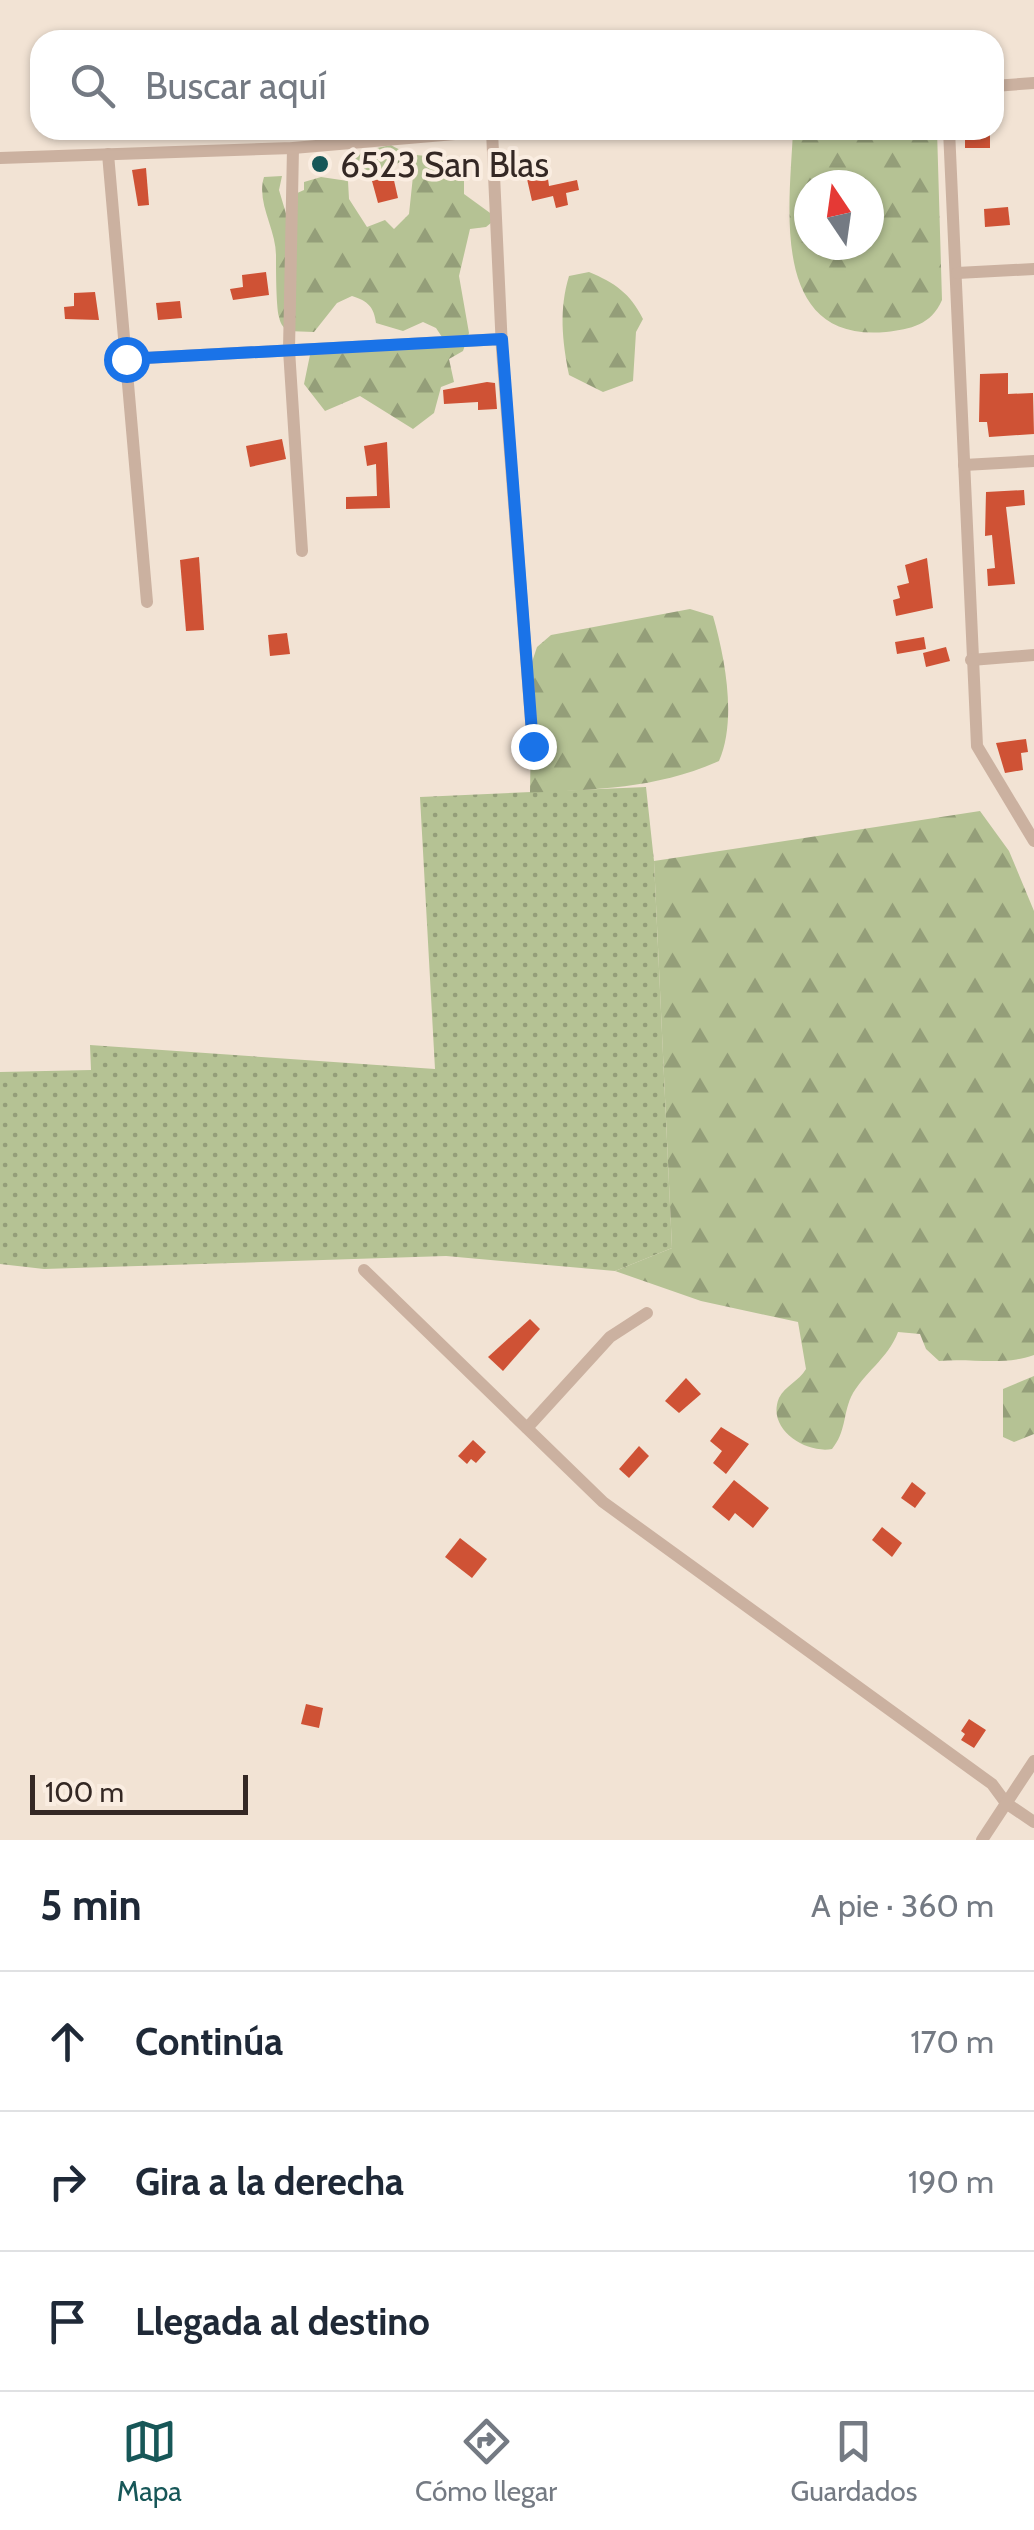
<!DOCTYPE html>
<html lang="es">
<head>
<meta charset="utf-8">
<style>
	body { margin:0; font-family:Cabin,sans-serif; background:#f2f2f3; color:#1f2937 }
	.compass { position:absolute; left:794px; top:170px; width:90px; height:90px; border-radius:50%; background:#fff; box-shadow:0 2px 8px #0004; rotate:347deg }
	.scale { position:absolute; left:30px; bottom:25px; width:218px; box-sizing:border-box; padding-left:10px; border:5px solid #342824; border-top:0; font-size:28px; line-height:35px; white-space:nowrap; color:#342824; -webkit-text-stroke:8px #faede1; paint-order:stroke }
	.stop { position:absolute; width:30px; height:30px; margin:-22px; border:8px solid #1a73e8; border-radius:50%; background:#fff }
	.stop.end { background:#1a73e8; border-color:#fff; box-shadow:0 2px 10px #0008 }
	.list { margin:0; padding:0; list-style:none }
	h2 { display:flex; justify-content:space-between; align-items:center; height:130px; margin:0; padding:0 40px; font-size:42px }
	h2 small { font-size:32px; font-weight:400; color:#747a83 }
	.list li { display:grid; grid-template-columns:65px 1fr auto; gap:30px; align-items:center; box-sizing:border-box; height:140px; padding:0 40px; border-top:2px solid #e0e1e3 }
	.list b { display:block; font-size:38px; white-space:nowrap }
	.list em { font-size:32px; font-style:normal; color:#747a83 }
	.icon { flex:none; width:55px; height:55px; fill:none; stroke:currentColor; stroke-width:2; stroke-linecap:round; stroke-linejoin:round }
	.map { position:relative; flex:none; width:1034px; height:1840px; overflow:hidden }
	.search { position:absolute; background:#fff; box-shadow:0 2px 8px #0004; left:30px; right:30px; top:30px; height:110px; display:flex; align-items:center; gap:25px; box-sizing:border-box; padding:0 35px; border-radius:30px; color:#747a83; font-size:38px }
	.sheet { height:550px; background:#fff }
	nav { display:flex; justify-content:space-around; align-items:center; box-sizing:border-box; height:140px; border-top:2px solid #e0e1e3; background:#fff; font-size:28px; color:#747a83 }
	nav a { display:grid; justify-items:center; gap:5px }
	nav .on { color:#175758 }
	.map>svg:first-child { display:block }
	.grass { fill:url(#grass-dots) }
	.forest { fill:url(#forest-firs); fill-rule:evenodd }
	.building { fill:#cf5235 }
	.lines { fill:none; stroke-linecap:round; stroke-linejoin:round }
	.street { stroke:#cbb1a0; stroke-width:12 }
	.route { stroke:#1a73e8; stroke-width:12 }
	.poi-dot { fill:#175758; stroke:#faede1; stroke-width:4 }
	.labels { text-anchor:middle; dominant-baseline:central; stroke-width:8; stroke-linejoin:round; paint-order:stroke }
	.poi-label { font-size:35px; fill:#342824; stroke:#faede1; text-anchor:start }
</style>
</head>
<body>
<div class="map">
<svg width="1034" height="1840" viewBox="0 0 1034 1840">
	<defs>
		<pattern id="grass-dots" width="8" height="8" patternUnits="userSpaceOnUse" patternTransform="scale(2.5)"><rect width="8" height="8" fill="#b5c294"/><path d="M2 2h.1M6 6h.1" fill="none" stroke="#949e79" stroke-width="1.8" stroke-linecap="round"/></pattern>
		<pattern id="forest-firs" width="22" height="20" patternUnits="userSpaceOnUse" patternTransform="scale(2.5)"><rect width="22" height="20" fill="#b5c294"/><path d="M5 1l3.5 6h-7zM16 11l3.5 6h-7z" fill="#949e79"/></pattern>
	</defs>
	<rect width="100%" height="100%" fill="#f2e3d4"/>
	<polygon class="grass" points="646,787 654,861 672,1248 615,1271 446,1256 44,1269 0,1264 0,1072 91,1070 90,1045 435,1069 420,797"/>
	<g class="forest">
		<path d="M793,130H937L942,300C931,325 911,329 886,332C768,343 790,205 793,130ZM809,185H869V245H809Z"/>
		<path d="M391,145C421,163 432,151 464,159V194L497,218L486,227L470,229L459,276L469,333L463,351L449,359L454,382L441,387L434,413L413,429L360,396L325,411L304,384L311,350L442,337L436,328L423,322L403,331L376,323C374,307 368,301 352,296L337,303L314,332L287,331C282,325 281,325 279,317C276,306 276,267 276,255C276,229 256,202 264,177L282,176L279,190L287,217L295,194L304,190V182L321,177L348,181L349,199L367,227L385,220L394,229L409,214L413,176L400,162L378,174L360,176L351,163L363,151Z"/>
		<path d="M589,272C615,283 630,293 643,319L636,332L633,381L603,392L569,375C562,340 559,309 569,276Z"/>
		<path d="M690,609L713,616C725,658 737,720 719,761C656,789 597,789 530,793L532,662L537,647L551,635Z"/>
		<path d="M980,811L1009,851L1034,911V1355C1003,1366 972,1358 939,1361L926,1349L920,1334L898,1332C888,1359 863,1373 851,1397C843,1415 846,1432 832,1449C806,1454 766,1429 779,1398C785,1386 799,1381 806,1369L798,1322L701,1301L615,1271L672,1248L654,861Z"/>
		<polygon points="1034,1376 1034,1434 1014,1442 1003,1437 1003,1389"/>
	</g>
	<g class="building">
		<rect x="965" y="130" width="25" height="18"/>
		<polygon points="545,158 549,186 577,180 579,190 566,193 568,205 556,208 553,196 532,201 527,179 536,177 533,160"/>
		<polygon points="146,168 149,205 138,206 132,170"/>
		<polygon points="393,176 398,198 378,203 372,181"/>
		<polygon points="1008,207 1010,225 985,227 984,209"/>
		<polygon points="266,272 269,295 233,300 230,289 243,287 242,275"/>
		<polygon points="95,292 99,320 65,319 64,307 74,306 74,293"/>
		<polygon points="180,301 182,318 158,320 156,303"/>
		<polygon points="1008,373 1008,394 1033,393 1034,434 989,437 987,422 979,422 980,374"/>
		<polygon points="487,382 495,383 497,409 478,410 478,402 444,404 443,390"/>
		<polygon points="282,439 286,459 250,467 246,446"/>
		<polygon points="387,442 390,508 346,509 346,497 377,496 376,464 367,466 364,446"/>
		<polygon points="1024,490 1025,505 1006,507 1015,584 988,586 987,569 995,568 992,535 985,536 986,492"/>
		<polygon points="199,557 204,630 186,631 180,560"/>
		<polygon points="927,558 933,608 896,616 893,600 900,598 897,586 909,583 905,565"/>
		<polygon points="287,633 290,654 270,656 268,635"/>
		<polygon points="924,637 926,649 897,654 895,642"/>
		<polygon points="946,647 950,661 926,667 923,653"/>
		<polygon points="1026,739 1028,752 1021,753 1023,770 1005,773 996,743"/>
		<polygon points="530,1319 540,1329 503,1371 488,1357"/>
		<polygon points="686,1378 701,1394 679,1413 665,1401"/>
		<polygon points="721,1427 749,1444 726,1474 713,1463 722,1451 710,1441"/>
		<polygon points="473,1440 486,1452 476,1463 471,1459 467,1464 458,1456"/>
		<polygon points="639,1446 649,1456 629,1478 619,1469"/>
		<polygon points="734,1480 769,1508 753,1528 735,1513 729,1521 712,1507"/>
		<polygon points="912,1482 926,1493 915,1508 901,1498"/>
		<polygon points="882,1527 902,1543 892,1557 872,1540"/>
		<polygon points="460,1538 487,1559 472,1578 445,1557"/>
		<polygon points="306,1704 323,1708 319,1728 301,1724"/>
		<polygon points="969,1719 986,1730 974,1748 961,1740 965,1734 961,1731"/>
	</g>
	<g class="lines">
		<g class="street">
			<polyline points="994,86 1034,83"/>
			<polyline points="949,130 977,746 1034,841"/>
			<polyline points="492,131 502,349 533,746"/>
			<polyline points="293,148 289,350 302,551"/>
			<polyline points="108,154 147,602"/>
			<polyline points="0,158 293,148 501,130"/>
			<polyline points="957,273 1034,269"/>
			<polyline points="126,359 502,339"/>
			<polyline points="964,465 1034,461"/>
			<polyline points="971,660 1034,655"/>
			<polyline points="364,1270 603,1502 992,1784 1006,1803 1034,1822"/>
			<polyline points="527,1428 610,1337 647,1313"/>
			<polyline points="982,1840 1034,1761"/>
		</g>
	</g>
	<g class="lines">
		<polyline class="route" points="126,359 502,339 533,746"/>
	</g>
	<circle class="poi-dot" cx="320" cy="164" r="10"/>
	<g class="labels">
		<g class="poi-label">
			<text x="340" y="164">6523 San Blas</text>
		</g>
	</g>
</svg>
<svg class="compass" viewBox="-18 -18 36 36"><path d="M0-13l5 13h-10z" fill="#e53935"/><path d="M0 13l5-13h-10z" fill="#747a83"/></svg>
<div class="scale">100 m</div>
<div class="stop" style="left:126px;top:359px"></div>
<div class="stop end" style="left:533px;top:746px"></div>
<div class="search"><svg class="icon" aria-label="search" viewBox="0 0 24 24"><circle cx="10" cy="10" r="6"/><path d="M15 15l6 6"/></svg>Buscar aquí</div>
</div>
<section class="sheet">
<h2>5 min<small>A pie · 360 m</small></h2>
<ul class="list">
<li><svg class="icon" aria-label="ahead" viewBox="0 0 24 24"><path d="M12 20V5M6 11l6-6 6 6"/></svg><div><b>Continúa</b></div><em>170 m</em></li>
<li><svg class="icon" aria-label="right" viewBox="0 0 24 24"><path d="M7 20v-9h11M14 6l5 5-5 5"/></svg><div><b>Gira a la derecha</b></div><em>190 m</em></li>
<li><svg class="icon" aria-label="arrive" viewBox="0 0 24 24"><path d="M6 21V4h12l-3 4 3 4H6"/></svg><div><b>Llegada al destino</b></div></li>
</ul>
</section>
<nav>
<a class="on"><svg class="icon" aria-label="map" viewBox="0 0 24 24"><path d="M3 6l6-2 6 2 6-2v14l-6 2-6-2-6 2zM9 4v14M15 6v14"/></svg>Mapa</a>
<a><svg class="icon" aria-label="directions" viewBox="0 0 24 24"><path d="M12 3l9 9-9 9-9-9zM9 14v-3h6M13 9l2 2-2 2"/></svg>Cómo llegar</a>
<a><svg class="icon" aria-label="saved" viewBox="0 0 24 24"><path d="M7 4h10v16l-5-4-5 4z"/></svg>Guardados</a>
</nav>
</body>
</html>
